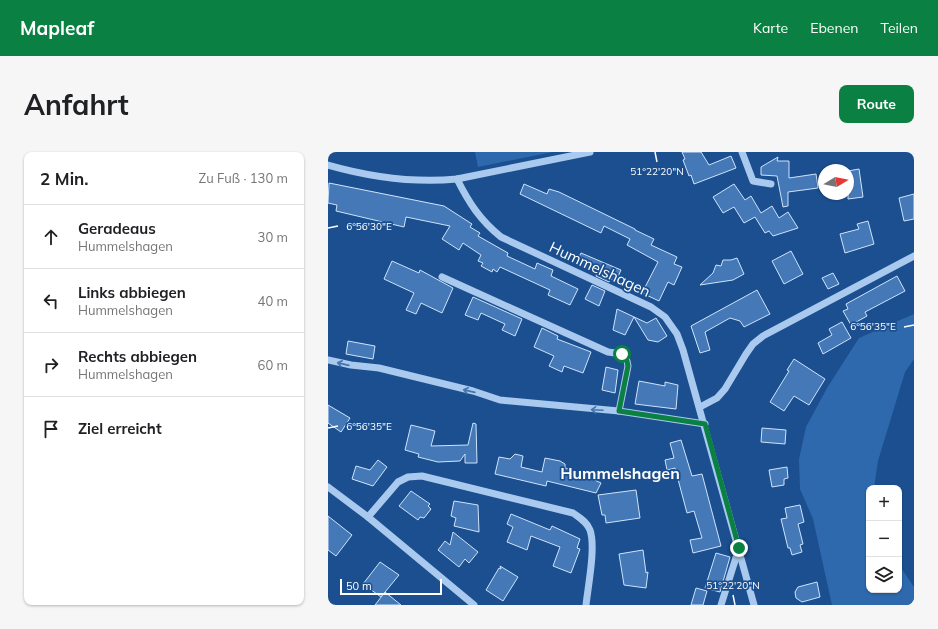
<!DOCTYPE html>
<html lang="de">
<head>
<meta charset="utf-8">
<style>
	body { margin:0; font-family:Mulish,sans-serif; background:#f6f6f6; color:#202124 }
	.controls { position:absolute; right:12px; bottom:12px; display:grid; overflow:hidden; border-radius:8px; box-shadow:0 1px 3px #0004 }
	.controls button { width:36px; height:36px; display:grid; place-items:center; padding:0; border:0; border-bottom:1px solid #e0e0e0; background:#fff; color:#202124; font:20px sans-serif }
	.compass { position:absolute; left:490px; top:12px; width:36px; height:36px; border-radius:50%; background:#fff; box-shadow:0 1px 3px #0004; rotate:80deg }
	.scale { position:absolute; left:12px; bottom:10px; width:102px; box-sizing:border-box; padding-left:4px; border:2px solid #fff; border-top:0; font-size:11px; line-height:14px; white-space:nowrap; color:#fff; -webkit-text-stroke:3px #1b4f8f; paint-order:stroke }
	.stop { position:absolute; width:12px; height:12px; margin:-9px; border:3px solid #0b8043; border-radius:50%; background:#fff }
	.stop.end { background:#0b8043; border-color:#fff; box-shadow:0 1px 4px #0008 }
	.list { margin:0; padding:0; list-style:none }
	h2 { display:flex; justify-content:space-between; align-items:center; height:52px; margin:0; padding:0 16px; font-size:17px }
	h2 small { font-size:13px; font-weight:400; color:#757577 }
	.list li { display:grid; grid-template-columns:26px 1fr auto; gap:12px; align-items:center; box-sizing:border-box; height:64px; padding:0 16px; border-top:1px solid #e0e0e0 }
	.list b { display:block; font-size:15px; white-space:nowrap }
	.list p { margin:0; font-size:13px; white-space:nowrap; color:#757577 }
	.list em { font-size:13px; font-style:normal; color:#757577 }
	.icon { flex:none; width:22px; height:22px; fill:none; stroke:currentColor; stroke-width:2; stroke-linecap:round; stroke-linejoin:round }
	.map { position:relative; flex:none; width:586px; height:453px; overflow:hidden; border-radius:8px }
	header { display:flex; align-items:center; gap:24px; box-sizing:border-box; height:56px; padding:0 20px; background:#0b8043; color:#fff }
	header strong { font-size:19px }
	nav { display:flex; gap:22px; margin-inline-start:auto; font-size:14px }
	.intro { display:flex; align-items:center; justify-content:space-between; box-sizing:border-box; height:96px; padding:0 24px }
	h1 { margin:0; font-size:28px }
	.button { padding:10px 18px; border-radius:8px; background:#0b8043; color:#fff; font-size:14px; font-weight:700 }
	main { display:flex; gap:24px; padding:0 24px }
	aside { flex:1; background:#fff; border-radius:8px; box-shadow:0 1px 3px #0004 }
	.map>svg:first-child { display:block }
	.green { fill:#2e69ad }
	.building { fill:#4478b7; stroke:#cfe3fa }
	.lines { fill:none; stroke-linecap:round; stroke-linejoin:round }
	.minor { stroke:#a9c9ee; stroke-width:7 }
	.oneway { stroke:#4674ac }
	.route { stroke:#0b8043; stroke-width:5 }
	.ticks { fill:none; stroke:#fff; stroke-width:1.5 }
	.labels { text-anchor:middle; dominant-baseline:central; stroke-width:3.5; stroke-linejoin:round; paint-order:stroke }
	.street-label { font-size:15px; fill:#fff; stroke:#1b4f8f }
	.neighbourhood-label { font-size:16px; font-weight:bold; fill:#fff; stroke:#1b4f8f }
	.ticks-label { font-size:10px; text-anchor:middle; fill:#fff; stroke:#1b4f8f; stroke-width:3.5; stroke-linejoin:round; paint-order:stroke }
</style>
</head>
<body>
<header>
<strong>Mapleaf</strong>
<nav><a>Karte</a><a>Ebenen</a><a>Teilen</a></nav>
</header>
<div class="intro"><h1>Anfahrt</h1><a class="button">Route</a></div>
<main>
<aside>
<h2>2 Min.<small>Zu Fuß · 130 m</small></h2>
<ul class="list">
<li><svg class="icon" aria-label="ahead" viewBox="0 0 24 24"><path d="M12 20V5M6 11l6-6 6 6"/></svg><div><b>Geradeaus</b><p>Hummelshagen</p></div><em>30 m</em></li>
<li><svg class="icon" aria-label="left" viewBox="0 0 24 24"><path d="M17 20v-9H6M10 6l-5 5 5 5"/></svg><div><b>Links abbiegen</b><p>Hummelshagen</p></div><em>40 m</em></li>
<li><svg class="icon" aria-label="right" viewBox="0 0 24 24"><path d="M7 20v-9h11M14 6l5 5-5 5"/></svg><div><b>Rechts abbiegen</b><p>Hummelshagen</p></div><em>60 m</em></li>
<li><svg class="icon" aria-label="arrive" viewBox="0 0 24 24"><path d="M6 21V4h12l-3 4 3 4H6"/></svg><div><b>Ziel erreicht</b></div></li>
</ul>
</aside>
<div class="map">
<svg width="586" height="453" viewBox="0 0 586 453">
	<rect width="100%" height="100%" fill="#1b4f8f"/>
	<g class="green">
		<polygon points="147,0 225,0 150,15"/>
		<polygon points="586,162 586,207 577,220 550,309 546,336 541,336 541,438 571,438 571,413 586,435 586,453 504,453 485,367 472,337 471,307 478,275 499,236 531,186"/>
	</g>
	<g class="building">
		<polygon points="354,0 373,0 381,13 403,4 408,16 366,32 363,23 361,24 355,8 357,7"/>
		<polygon points="450,5 449,9 461,9 461,26 488,22 490,36 460,40 460,54 455,55 449,24 433,23 433,15"/>
		<polygon points="531,17 535,45 520,47 520,19"/>
		<polygon points="1,31 116,54 144,72 142,75 152,81 150,84 180,101 179,104 207,117 209,111 225,118 223,124 250,137 242,153 220,143 222,138 172,115 169,120 165,117 164,120 153,114 155,111 150,109 153,103 135,91 131,98 114,87 122,74 78,65 76,75 8,59 9,53 0,51"/>
		<polygon points="196,32 219,42 221,37 231,40 307,77 307,78 326,87 323,93 349,105 346,112 354,115 346,133 340,130 331,149 314,141 330,110 299,93 302,87 276,74 273,81 192,42"/>
		<polygon points="406,32 417,48 423,44 433,61 444,54 451,66 460,60 470,76 445,84 441,79 437,81 427,65 416,71 406,55 395,61 385,45"/>
		<polygon points="586,42 586,67 576,69 571,46"/>
		<polygon points="540,69 546,92 517,101 512,82 531,77 529,72"/>
		<polygon points="463,99 475,122 456,132 444,109"/>
		<polygon points="253,101 293,118 288,129 283,127 281,130 268,124 269,121 248,111"/>
		<polygon points="409,106 416,122 405,128 372,133 385,121 388,113 393,114 395,108 403,108"/>
		<polygon points="64,109 91,121 92,118 125,136 114,161 93,151 88,162 78,158 86,141 56,127"/>
		<polygon points="505,121 511,132 500,137 494,126"/>
		<polygon points="569,124 577,139 537,160 539,164 523,173 515,159 520,157 518,152"/>
		<polygon points="264,133 277,139 271,154 257,147"/>
		<polygon points="429,138 442,162 416,175 412,169 402,166 377,180 382,198 372,201 363,174"/>
		<polygon points="145,145 194,167 187,184 174,178 177,172 153,161 150,168 137,163"/>
		<polygon points="289,157 319,171 328,166 339,184 330,190 320,188 306,165 297,183 285,178"/>
		<polygon points="514,170 523,186 495,202 490,191 504,183 501,177"/>
		<polygon points="214,176 230,184 229,187 263,200 255,221 236,214 234,220 221,214 226,204 206,195"/>
		<polygon points="20,189 47,194 45,207 18,202"/>
		<polygon points="466,207 497,227 481,253 466,244 456,259 442,250 461,219 459,218"/>
		<polygon points="278,215 290,218 287,241 274,238"/>
		<polygon points="311,229 337,234 337,230 350,233 348,257 307,252"/>
		<polygon points="0,253 22,266 13,280 0,271"/>
		<polygon points="145,271 148,272 149,311 137,311 137,302 132,309 110,310 90,305 91,302 77,298 83,273 107,279 103,294 140,293"/>
		<polygon points="434,276 458,278 457,292 433,290"/>
		<polygon points="353,288 364,324 374,322 393,394 365,401 362,388 374,386 366,359 359,361 347,316 339,318 337,308 346,306 342,291"/>
		<polygon points="187,302 195,304 193,315 214,320 217,306 232,309 237,312 237,316 245,318 244,321 258,324 273,331 268,341 219,329 218,334 167,322 171,305 182,307"/>
		<polygon points="50,308 59,315 45,334 24,327 28,314 42,318"/>
		<polygon points="459,315 460,326 456,327 456,333 444,335 441,318"/>
		<polygon points="308,338 312,366 278,371 277,363 274,363 270,343"/>
		<polygon points="83,339 102,352 100,354 103,357 96,366 92,365 90,368 71,354"/>
		<polygon points="126,349 150,353 151,380 126,374 128,366 123,364"/>
		<polygon points="472,353 476,370 470,372 475,392 472,393 474,400 464,403 462,396 460,396 453,367 459,366 457,356"/>
		<polygon points="183,362 222,378 224,374 252,387 249,396 252,397 243,421 225,414 232,395 203,384 199,398 179,390 185,375 179,372"/>
		<polygon points="0,364 24,383 8,404 0,398"/>
		<polygon points="125,380 150,400 141,411 137,407 131,415 110,398 117,389 122,393"/>
		<polygon points="315,398 318,421 320,420 318,436 296,433 291,402"/>
		<polygon points="388,401 402,405 392,440 377,436"/>
		<polygon points="52,410 71,423 53,445 35,432"/>
		<polygon points="172,414 190,425 175,449 158,438 171,416 173,417"/>
		<polygon points="489,430 492,445 474,450 468,446 467,440 470,435"/>
		<polygon points="368,436 379,439 375,453 363,453"/>
		<polygon points="57,440 73,453 47,453"/>
	</g>
	<g class="lines">
		<g class="minor">
			<polyline points="414,0 425,29 443,32"/>
			<path d="M0,13C42,25 85,31 129,27L262,0"/>
			<path d="M129,27C141,51 152,68 173,85L323,155L337,165L349,182L355,198L426,453"/>
			<polyline points="114,125 280,200 294,202 299,209 300,214 291,259"/>
			<polyline points="0,208 23,213 51,216 145,239 172,248 291,259 377,272"/>
			<polyline points="372,255 389,246 397,237 418,202 425,192 435,184 586,104"/>
			<polyline points="0,335 40,365 146,453"/>
			<path d="M40,365L70,330L80,325L94,324L245,361C252,366 259,370 262,378C268,395 260,434 258,453"/>
			<polyline points="393,453 411,396"/>
		</g>
	</g>
	<defs><path id="oneway-shaft" d="M-6 0H5M1.5-3L5.5 0L1.5 3" fill="none" stroke-width="1.6" stroke-linecap="round" stroke-linejoin="round"/></defs>
	<g class="oneway">
		<use href="#oneway-shaft" transform="translate(15 212) rotate(-167)"/>
		<use href="#oneway-shaft" transform="translate(141 239) rotate(-167)"/>
		<use href="#oneway-shaft" transform="translate(269 258) rotate(-177)"/>
	</g>
	<g class="lines">
		<polyline class="route" points="294,202 299,209 300,214 291,259 377,272 411,396"/>
	</g>
	<path class="ticks" d="M327,0L329,10M0,76L10,74M576,175L586,173M0,276L10,274M405,443L407,453"/>
	<g class="labels">
		<g class="street-label">
			<text transform="translate(272 117) rotate(25)">Hummelshagen</text>
		</g>
		<g class="neighbourhood-label">
			<text x="292" y="321">Hummelshagen</text>
		</g>
	</g>
	<g class="ticks-label">
		<text x="329" y="23">51°22'20"N</text>
		<text x="41" y="78">6°56'30"E</text>
		<text x="545" y="178">6°56'35"E</text>
		<text x="41" y="278">6°56'35"E</text>
		<text x="405" y="437">51°22'20"N</text>
	</g>
</svg>
<div class="controls">
<button>+</button>
<button>−</button>
<button><svg class="icon" aria-label="layers" viewBox="0 0 24 24"><path d="M12 4l9 5-9 5-9-5zM3 14l9 5 9-5"/></svg></button>
</div>
<svg class="compass" viewBox="-18 -18 36 36"><path d="M0-13l5 13h-10z" fill="#e53935"/><path d="M0 13l5-13h-10z" fill="#757577"/></svg>
<div class="scale">50 m</div>
<div class="stop" style="left:294px;top:202px"></div>
<div class="stop end" style="left:411px;top:396px"></div>
</div>
</main>
</body>
</html>
